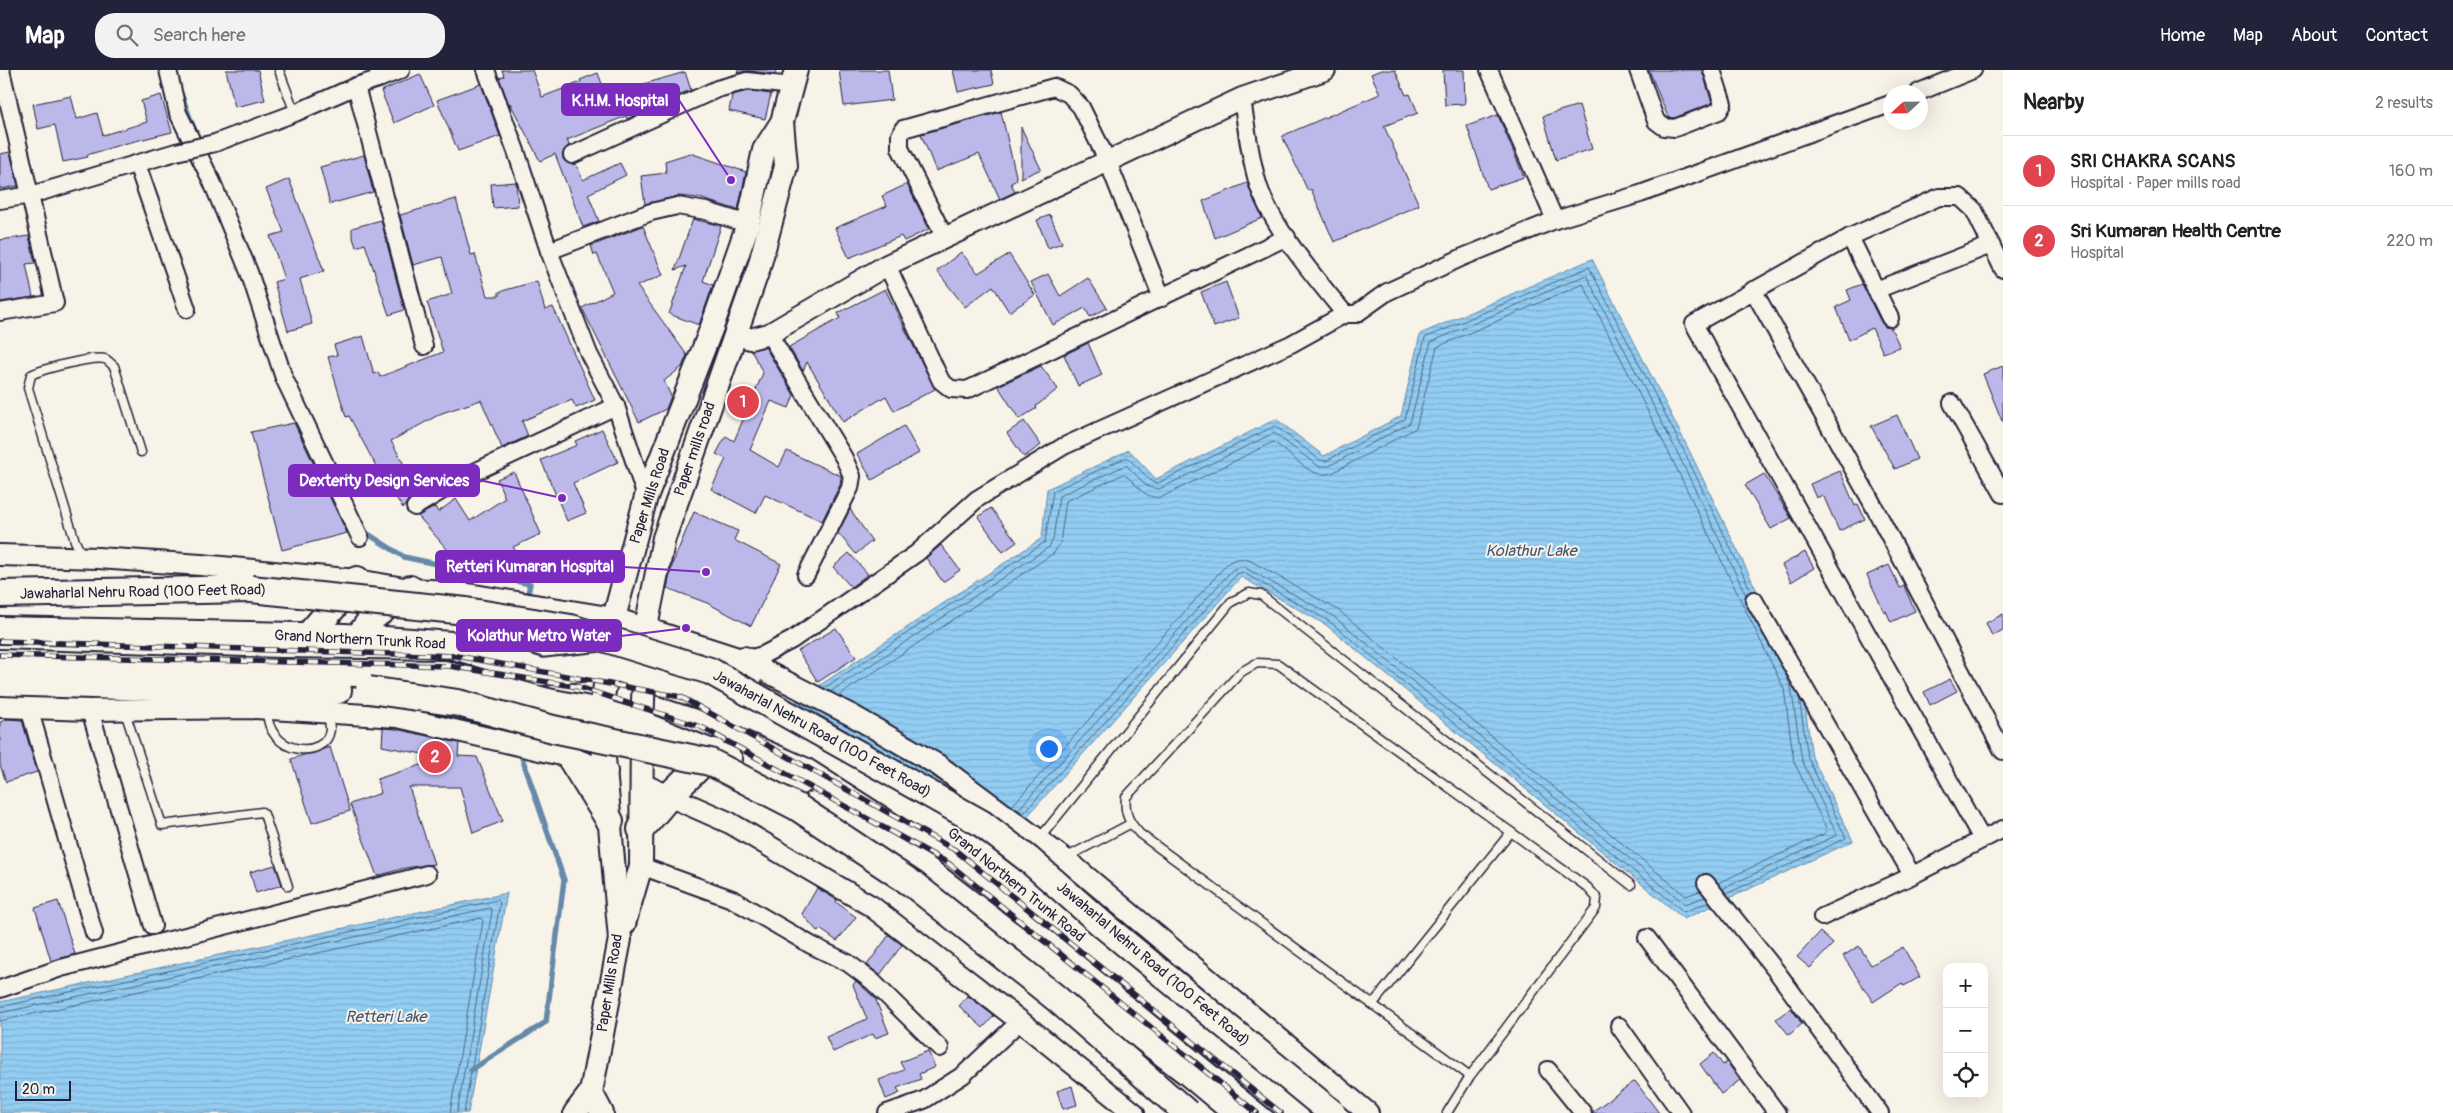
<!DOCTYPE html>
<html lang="en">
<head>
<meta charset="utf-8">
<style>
	body { margin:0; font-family:Pangolin,sans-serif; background:#f2f2f2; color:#202124 }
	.controls { position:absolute; right:15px; bottom:15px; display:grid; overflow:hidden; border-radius:10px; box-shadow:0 5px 20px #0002 }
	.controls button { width:45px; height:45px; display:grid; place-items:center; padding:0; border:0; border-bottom:1px solid #e0e0e0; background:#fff; color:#202124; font:25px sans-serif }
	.compass { position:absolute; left:1883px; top:15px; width:45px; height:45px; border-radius:50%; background:#fff; box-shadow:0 5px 20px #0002; rotate:248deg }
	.scale { position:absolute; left:15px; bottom:12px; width:56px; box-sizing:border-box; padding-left:5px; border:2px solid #22223b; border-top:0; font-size:14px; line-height:18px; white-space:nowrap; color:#22223b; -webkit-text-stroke:4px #f7f3e8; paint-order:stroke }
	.you { position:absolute; left:1048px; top:678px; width:18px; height:18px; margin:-12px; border:4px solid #fff; border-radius:50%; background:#1a73e8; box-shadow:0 0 0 8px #1a73e833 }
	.badge { display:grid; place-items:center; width:32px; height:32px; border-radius:50%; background:#22223b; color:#fff; font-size:16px; font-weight:700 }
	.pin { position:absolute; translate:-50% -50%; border:2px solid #fff; box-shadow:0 1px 5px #0006 }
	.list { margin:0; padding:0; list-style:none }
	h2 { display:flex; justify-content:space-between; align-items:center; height:65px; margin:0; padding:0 20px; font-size:21px }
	h2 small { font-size:16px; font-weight:400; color:#757577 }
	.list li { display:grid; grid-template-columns:32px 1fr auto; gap:15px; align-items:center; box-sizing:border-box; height:70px; padding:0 20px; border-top:1px solid #e0e0e0 }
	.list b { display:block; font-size:19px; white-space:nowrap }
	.list p { margin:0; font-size:16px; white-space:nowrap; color:#757577 }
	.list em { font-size:16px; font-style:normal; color:#757577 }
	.icon { flex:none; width:28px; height:28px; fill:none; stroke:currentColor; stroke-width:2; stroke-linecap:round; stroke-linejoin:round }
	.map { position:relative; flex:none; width:2003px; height:1043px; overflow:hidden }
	header { display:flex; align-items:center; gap:30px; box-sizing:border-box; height:70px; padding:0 25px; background:#22223b; color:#fff }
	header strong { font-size:24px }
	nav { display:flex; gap:28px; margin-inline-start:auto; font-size:18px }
	.search { width:350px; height:45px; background:#f2f2f2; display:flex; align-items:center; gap:12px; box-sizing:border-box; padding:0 18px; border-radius:20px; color:#757577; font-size:19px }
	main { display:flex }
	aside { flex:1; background:#fff }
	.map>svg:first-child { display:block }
	.water { fill:url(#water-rules); stroke:#6689a9 }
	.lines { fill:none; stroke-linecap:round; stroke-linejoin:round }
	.shore { stroke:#4f6684; stroke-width:1 }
	.stream { stroke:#6689a9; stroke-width:5.5 }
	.building { fill:#bcb8ea; stroke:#22223b }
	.service-casing { stroke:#22223b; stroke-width:11 }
	.minor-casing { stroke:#22223b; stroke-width:20 }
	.tertiary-casing { stroke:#22223b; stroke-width:24 }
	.secondary-casing { stroke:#22223b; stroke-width:26 }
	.primary-casing { stroke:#22223b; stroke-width:30 }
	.service { stroke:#f7f3e8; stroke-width:8 }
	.minor { stroke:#f7f3e8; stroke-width:16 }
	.tertiary { stroke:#f7f3e8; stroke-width:20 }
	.secondary { stroke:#f7f3e8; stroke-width:22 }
	.primary { stroke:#f7f3e8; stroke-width:26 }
	.rail-casing { stroke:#22223b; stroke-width:5.5 }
	.rail { stroke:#f7f3e8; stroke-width:4; stroke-dasharray:11; stroke-linecap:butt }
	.minor-bridge-casing { stroke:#22223b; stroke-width:20; stroke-linecap:butt }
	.primary-bridge-casing { stroke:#22223b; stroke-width:30; stroke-linecap:butt }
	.minor-bridge { stroke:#f7f3e8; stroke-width:16 }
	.primary-bridge { stroke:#f7f3e8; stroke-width:26 }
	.labels { text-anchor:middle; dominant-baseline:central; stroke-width:4; stroke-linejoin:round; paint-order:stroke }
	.street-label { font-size:15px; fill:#22223b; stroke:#f7f3e8 }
	.water-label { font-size:16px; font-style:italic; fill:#445572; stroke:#f7f3e8 }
	.leader { fill:none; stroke:#7b2cbf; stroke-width:2 }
	.callout-dot { fill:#7b2cbf; stroke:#f7f3e8; stroke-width:2 }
	.callout { fill:#7b2cbf; stroke:#7b2cbf; stroke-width:2 }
	.callout-label { font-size:16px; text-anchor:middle; font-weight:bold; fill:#fff }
</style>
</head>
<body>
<header>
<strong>Map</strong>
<div class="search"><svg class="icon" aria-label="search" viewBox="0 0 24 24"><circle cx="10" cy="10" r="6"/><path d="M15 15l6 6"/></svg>Search here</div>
<nav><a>Home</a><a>Map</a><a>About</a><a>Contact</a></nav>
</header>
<main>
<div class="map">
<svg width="2003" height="1043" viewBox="0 0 2003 1043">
	<defs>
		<pattern id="water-rules" width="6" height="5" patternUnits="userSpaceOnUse" patternTransform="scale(1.25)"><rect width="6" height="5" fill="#93cdf2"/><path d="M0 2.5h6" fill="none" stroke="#7eb0d0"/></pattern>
	</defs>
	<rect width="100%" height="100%" fill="#f7f3e8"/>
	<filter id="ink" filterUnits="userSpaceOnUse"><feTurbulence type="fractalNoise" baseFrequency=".02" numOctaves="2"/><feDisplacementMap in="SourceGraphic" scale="10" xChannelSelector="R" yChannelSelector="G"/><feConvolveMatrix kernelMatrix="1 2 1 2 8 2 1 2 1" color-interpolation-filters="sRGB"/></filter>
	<g filter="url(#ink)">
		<g class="water">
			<polygon points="1592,189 1687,376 1802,614 1812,687 1853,771 1684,849 1326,555 1241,507 1015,760 796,631 1042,468 1047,419 1129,380 1156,409 1276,349 1324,386 1401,346 1420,264"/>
			<polygon points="507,823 468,1043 0,1043 0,932"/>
		</g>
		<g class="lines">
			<g class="shore">
				<polyline points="824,618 1045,472 1053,421 1127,387 1152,412 1158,413 1275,356 1320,390 1326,391 1405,349 1425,268 1589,197 1683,379 1751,521"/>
				<polyline points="830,622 1049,477 1053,470 1059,426 1126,395 1148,417 1159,419 1274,363 1318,396 1329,396 1410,353 1431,272 1586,205 1677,382 1746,525"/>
				<path d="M838,626L1054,483L1060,473L1066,431L1124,404C1137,413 1143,430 1162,427L1273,372C1291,382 1310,411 1332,403L1416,358L1437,277L1583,214L1670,385L1784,619L1794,692L1827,760L1826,763L1718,813"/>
				<polyline points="857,661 938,709"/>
				<path d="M1012,736L1227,494C1235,488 1242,487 1251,491L1338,540L1686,826L1700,821"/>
				<polyline points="1018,740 1232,500 1242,496 1333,546 1685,834 1705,827"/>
				<polyline points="1023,744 1237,504 1242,502 1329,551 1684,842 1709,832"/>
				<polyline points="1722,819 1837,765 1802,690 1791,617 1780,593"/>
				<polyline points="1726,824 1846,768 1808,688 1799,627"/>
				<polyline points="0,937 498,830 500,833 464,1043"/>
				<polyline points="0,943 490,838 492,841 457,1043"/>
				<polyline points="0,951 481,848 483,851 450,1043"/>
			</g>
			<g class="stream">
				<polyline points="180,21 194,59"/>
				<polyline points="362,460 404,487 530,514 527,528"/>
				<polyline points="515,588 522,555"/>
				<polyline points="471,1000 546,952 564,810 519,679"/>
			</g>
		</g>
		<g class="building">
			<polygon points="226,0 258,0 265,30 235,37"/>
			<polygon points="502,0 532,0 542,27 581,12 580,10 598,3 606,25 685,2 691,20 641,39 642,42 627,49 626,46 567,70 569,75 564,80 563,89 567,93 576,94 583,110 620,93 626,105 588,124 599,151 583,157 555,84 540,91 510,33 510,37 499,8 504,6"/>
			<polygon points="738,0 776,0 775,4 748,1 737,3"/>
			<polygon points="839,0 888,0 892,30 844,36"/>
			<polygon points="953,0 991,0 994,14 958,22"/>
			<polygon points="1381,0 1395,0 1406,25 1410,24 1418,43 1384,56 1419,135 1334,172 1311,119 1308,121 1282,66 1380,24 1371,4"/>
			<polygon points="1443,0 1464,0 1465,34 1445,35"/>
			<polygon points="1649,0 1702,0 1712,33 1674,48 1668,47"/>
			<polygon points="420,4 434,35 394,53 381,21"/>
			<polygon points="481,14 500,66 458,81 437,30"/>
			<polygon points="748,21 771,24 765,49 729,41 732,25"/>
			<polygon points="161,25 172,62 123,74 87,85 88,87 63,92 55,55 38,59 33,34 71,26 77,49 97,43 103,65 147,52 141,31"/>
			<polygon points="1579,35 1592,79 1556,90 1543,46"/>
			<polygon points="1001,42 1017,110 1011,113 1015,122 1000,129 979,84 936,101 921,64"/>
			<polygon points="1498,45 1524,107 1488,119 1467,56"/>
			<polygon points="1021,57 1041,99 1021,108"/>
			<polygon points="10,82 18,116 0,119 0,84"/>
			<polygon points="690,83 746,102 738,140 699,128 679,126 645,134 641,106 666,103 665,91"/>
			<polygon points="364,85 373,122 330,134 320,97"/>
			<polygon points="289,109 324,201 300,209 312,254 288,261 274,212 284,209 270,166 284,162 266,119"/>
			<polygon points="516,112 518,136 493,138 491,114"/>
			<polygon points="1247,113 1262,148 1215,168 1203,131"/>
			<polygon points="907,114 929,159 904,171 901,166 849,188 835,158 887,136 882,126"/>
			<polygon points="456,129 471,185 475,184 487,226 499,226 499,222 537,211 545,240 553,237 595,330 576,338 572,330 522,351 528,366 502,378 481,330 442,343 391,371 407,400 410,398 424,420 409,429 403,438 382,407 349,346 346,347 328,287 337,285 334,275 363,266 374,304 378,302 380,307 443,282 427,232 452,224 442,187 413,195 400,145"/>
			<polygon points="1050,145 1062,173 1048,178 1037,150"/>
			<polygon points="693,149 721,156 703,211 713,215 699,255 669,244 686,196 675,200"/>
			<polygon points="381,150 404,240 389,245 365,174 356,177 352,165 352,158"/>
			<polygon points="643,156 663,205 637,216 687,285 682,297 664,311 671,326 666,339 639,352 582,238 613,222 597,184 594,185 591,176"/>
			<polygon points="29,166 35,193 26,194 33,227 0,232 0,170"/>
			<polygon points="961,182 978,203 1009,184 1035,225 1009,242 993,216 965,237 937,201"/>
			<polygon points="1048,204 1060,226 1088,208 1107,238 1090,247 1085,238 1053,255 1031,212"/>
			<polygon points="1226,212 1239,248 1214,257 1201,222"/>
			<polygon points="1862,214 1881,252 1885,257 1891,258 1900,277 1883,283 1872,258 1849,270 1836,237 1851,230 1847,220"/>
			<polygon points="885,219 935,319 894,341 886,326 843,352 807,292 803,301 789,277 840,248 838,243"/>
			<polygon points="1088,273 1102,305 1078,316 1064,285"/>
			<polygon points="765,277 794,325 789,338 771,331 750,380 779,397 787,381 841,406 840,415 822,451 765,425 756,443 711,419 726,389 716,384 726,366 734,371 763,303 751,280"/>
			<polygon points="1041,296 1058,319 1036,336 1037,338 1019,349 998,316"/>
			<polygon points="2003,296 2003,351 2002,351 1983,304"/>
			<polygon points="1897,345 1917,389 1895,399 1871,356"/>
			<polygon points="1024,351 1041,375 1024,387 1007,363"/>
			<polygon points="294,353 347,463 282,480 251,362"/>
			<polygon points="904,356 919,383 872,410 857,384"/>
			<polygon points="602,359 618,392 573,413 586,443 567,451 541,390 577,375 575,371"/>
			<polygon points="1840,401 1855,436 1858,434 1865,449 1839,461 1823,425 1816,428 1810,414"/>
			<polygon points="514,402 541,464 513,477 516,481 486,487 454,487 418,446 435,437 438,442 456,429 470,451 505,428 497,409"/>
			<polygon points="1764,404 1791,448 1771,459 1745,415"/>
			<polygon points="991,438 1017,472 1003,482 978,447"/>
			<polygon points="850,439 872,471 856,484 838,463"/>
			<polygon points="694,442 738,461 734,470 781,494 751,556 707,533 667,518 673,492"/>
			<polygon points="941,475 960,500 943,512 926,488"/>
			<polygon points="1805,482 1814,498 1791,512 1782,495"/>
			<polygon points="849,483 868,504 851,517 833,497"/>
			<polygon points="1889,495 1900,518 1904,516 1915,541 1891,552 1886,541 1884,542 1867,505"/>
			<polygon points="2003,544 2003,560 1992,566 1986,553"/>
			<polygon points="836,558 856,587 818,612 798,581"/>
			<polygon points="1950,609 1957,621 1930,635 1924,622"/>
			<polygon points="8,649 22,650 37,702 6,712 0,695 0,652"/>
			<polygon points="383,658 396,659 459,673 458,686 477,687 503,751 473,763 460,717 409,717 434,794 405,798 377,806 350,734 381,723 377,709 443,688 382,676"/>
			<polygon points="330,677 350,741 312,753 291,689"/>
			<polygon points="275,795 282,815 256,823 250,802"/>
			<polygon points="817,818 837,830 836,832 856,847 837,871 820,859 818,862 802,844"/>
			<polygon points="58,831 75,884 51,891 35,838"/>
			<polygon points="1820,862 1833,874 1810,898 1797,887"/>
			<polygon points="889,865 902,875 880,905 867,895"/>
			<polygon points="1859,876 1871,895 1903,877 1920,907 1904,916 1902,913 1873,932 1843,886"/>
			<polygon points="856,911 875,928 889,963 875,968 873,964 833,982 826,967 867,949 853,915"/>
			<polygon points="968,926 994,946 983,958 959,936"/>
			<polygon points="1791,938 1802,954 1789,965 1776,949"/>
			<polygon points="928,981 935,997 919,1004 921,1009 897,1018 900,1023 886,1029 879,1010 904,1000 900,992"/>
			<polygon points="1714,983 1723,995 1727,992 1740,1010 1721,1024 1700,994"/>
			<polygon points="1635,1011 1659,1043 1593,1043 1593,1041"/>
			<polygon points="1072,1016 1077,1035 1063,1039 1057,1021"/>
		</g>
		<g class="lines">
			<g class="service-casing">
				<g id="service">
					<polyline points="279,0 295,43"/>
					<path d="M82,486L75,471L28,318L31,305C42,299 93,286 105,289C108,290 111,294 114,296L141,382"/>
					<path d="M267,640C267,686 326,690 330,660C330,656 329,650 329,645"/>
					<polyline points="125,642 162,755 262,742 264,744 288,816"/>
					<polyline points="1039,769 1231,532 1249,523 1261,525 1631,815"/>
					<polyline points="1065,788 1130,754"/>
					<polyline points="1372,935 1511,762"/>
					<path d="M1447,1043L1470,1006L1596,838L1597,828L1587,817L1278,594L1257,593L1241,602L1126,727C1124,744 1129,752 1140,764L1470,1006"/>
				</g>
			</g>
			<g class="minor-casing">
				<g id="minor">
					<polyline points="168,0 178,43 212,112 249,202 284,308 360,467"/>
					<polyline points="378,0 381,8 401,0"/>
					<polyline points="486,0 516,81 549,181 589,284 616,336 646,427"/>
					<polyline points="1489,0 1555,150"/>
					<polyline points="1638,0 1656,51 1664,57 1675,58 1719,41 1723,34 1712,0"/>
					<polyline points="356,16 424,276"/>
					<polyline points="1919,22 1973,0"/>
					<path d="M1242,28C1246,57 1250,87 1258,114C1271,156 1317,210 1345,244H1356L1387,222L1463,187L1555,150L1640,124L1890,34"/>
					<polyline points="215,73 295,43 356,16 381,8"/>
					<polyline points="572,85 717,19 747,11 792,16"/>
					<polyline points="137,94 187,239"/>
					<polyline points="0,130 31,125 176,82"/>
					<polyline points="1850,167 1890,248"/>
					<polyline points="945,168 900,78 900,65 903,59 1054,17 1069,24 1081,37 1108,92 1162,228"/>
					<polyline points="549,181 651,142 677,136 706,141 748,154"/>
					<polyline points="887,195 941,311 951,319 967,320 1287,167"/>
					<polyline points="1753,220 1870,429 2003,681"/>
					<polyline points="1876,220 1991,175"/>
					<polyline points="0,242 55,233 1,0"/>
					<polyline points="769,264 844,388 852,406 850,418 806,505"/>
					<polyline points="1952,333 2003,424"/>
					<polyline points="415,437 468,405 616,336"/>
					<polyline points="1754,530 1912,805"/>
					<polyline points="744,590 763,585 792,570 917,483 977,429 1064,376 1291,274 1345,244"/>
					<polyline points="29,638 94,863"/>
					<polyline points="90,640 153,856"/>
					<polyline points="1982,769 1694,254 1850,167 1939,127 1960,127 1974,140 2003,199"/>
					<polyline points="641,796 732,829 811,875 848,893 872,911 940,978"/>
					<polyline points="1706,813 1777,902 1880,1043"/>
					<polyline points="1822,847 1905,809 2003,759"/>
					<polyline points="1647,868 1777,1043"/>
					<polyline points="0,919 61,898 427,804"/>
					<polyline points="1619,956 1681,1043"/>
					<polyline points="1548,1000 1583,1043"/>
					<polyline points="887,1043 924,1030 963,1005 1020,951"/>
				</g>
			</g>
			<g class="tertiary-casing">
				<g id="tertiary">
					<polyline points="736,263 750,269 769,264 887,195 1242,28 1325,0"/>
					<polyline points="0,485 98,488 201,495 357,510 410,519 450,521 614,548 744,590 853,646 938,695 1070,793 1368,1043"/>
					<polyline points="0,637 90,640 255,638 398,647 570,687 607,701"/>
					<polyline points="642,714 730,753 871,836 1020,951 1134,1043"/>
				</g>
			</g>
			<g class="secondary-casing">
				<g id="secondary">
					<polyline points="624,854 641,796 642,655 646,557 664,468 759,197 786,96 782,52"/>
					<polyline points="591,1022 602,1043"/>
					<polyline points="575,1043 591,1022 620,869 600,642 609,595 614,548 646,427 712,257 748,154 764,80 782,52 796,0"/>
				</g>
			</g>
			<g class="primary-casing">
				<g id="primary">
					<polyline points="0,524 251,519"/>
					<polyline points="0,560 345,567 451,575 542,602 609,595 705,627 817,676 961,768 1296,1043"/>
					<polyline points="308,566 357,510"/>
					<polyline points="358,568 373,547 410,519"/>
					<polyline points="744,590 753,641"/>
					<polyline points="0,593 281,602 444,604 548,632 600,642 642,655 729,690"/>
					<polyline points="0,612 280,621 338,620"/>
					<polyline points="552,642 570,687 610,751"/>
					<polyline points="814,735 926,800 1188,1002 1237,1043"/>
					<polyline points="641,759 669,726 714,682"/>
				</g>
			</g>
			<use href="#service" class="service"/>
			<use href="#minor" class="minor"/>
			<use href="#tertiary" class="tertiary"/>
			<use href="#secondary" class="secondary"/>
			<use href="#primary" class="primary"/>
			<g class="rail-casing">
				<g id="rail">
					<polyline points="0,571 457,586 681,627 955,780 1281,1043"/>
					<polyline points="0,585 449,596 579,617 701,657 948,793 1257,1043"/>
				</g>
			</g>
			<use href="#rail" class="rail"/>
			<g class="minor-bridge-casing">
				<polyline id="minor-bridge" points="176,82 215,73"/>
			</g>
			<g class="primary-bridge-casing">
				<g id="primary-bridge">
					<polyline points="251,519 466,541 571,558 710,601 981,753 1028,789 1103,855 1332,1043"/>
					<polyline points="369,620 458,633 553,659 710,692 797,737 914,815 1056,928 1187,1043"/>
				</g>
			</g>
			<use href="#minor-bridge" class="minor-bridge"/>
			<use href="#primary-bridge" class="primary-bridge"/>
		</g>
	</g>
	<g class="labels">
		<g class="street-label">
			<text transform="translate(695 379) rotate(-71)">Paper mills road</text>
			<text transform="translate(650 426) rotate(-72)">Paper Mills Road</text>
			<text transform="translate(143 522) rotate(-1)">Jawaharlal Nehru Road (100 Feet Road)</text>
			<text transform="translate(360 570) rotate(3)">Grand Northern Trunk Road</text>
			<text transform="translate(822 664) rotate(29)">Jawaharlal Nehru Road (100 Feet Road)</text>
			<text transform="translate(1016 815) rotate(39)">Grand Northern Trunk Road</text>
			<text transform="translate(1153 894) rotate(40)">Jawaharlal Nehru Road (100 Feet Road)</text>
			<text transform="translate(610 913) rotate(-81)">Paper Mills Road</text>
		</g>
		<g class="water-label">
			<text x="1531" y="481">Kolathur Lake</text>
			<text x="386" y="947">Retteri Lake</text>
		</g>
	</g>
	<path class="leader" d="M731 110L679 30M562 428L479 410M706 502L624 497M686 558L621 566"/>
	<g class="callout-dot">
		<circle cx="731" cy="110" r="5"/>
		<circle cx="562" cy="428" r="5"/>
		<circle cx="706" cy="502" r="5"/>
		<circle cx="686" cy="558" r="5"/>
	</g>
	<g class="callout">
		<rect x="562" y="14" width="117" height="31" rx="5"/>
		<rect x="289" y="395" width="190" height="31" rx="5"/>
		<rect x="436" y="481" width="188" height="31" rx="5"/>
		<rect x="457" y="550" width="164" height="31" rx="5"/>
	</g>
	<g class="callout-label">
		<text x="620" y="36">K.H.M. Hospital</text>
		<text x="384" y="416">Dexterity Design Services</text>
		<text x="530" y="502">Retteri Kumaran Hospital</text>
		<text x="539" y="571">Kolathur Metro Water</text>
	</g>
</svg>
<div class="controls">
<button>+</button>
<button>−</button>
<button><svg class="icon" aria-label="locate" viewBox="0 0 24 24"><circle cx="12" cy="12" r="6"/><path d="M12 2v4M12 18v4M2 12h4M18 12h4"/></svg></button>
</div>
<svg class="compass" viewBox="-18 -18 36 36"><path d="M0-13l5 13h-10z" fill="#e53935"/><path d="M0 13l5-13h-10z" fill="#757577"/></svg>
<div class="scale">20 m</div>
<div class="you"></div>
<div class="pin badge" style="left:743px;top:332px;background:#e0444e">1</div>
<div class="pin badge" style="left:435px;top:687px;background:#e0444e">2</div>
</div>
<aside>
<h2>Nearby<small>2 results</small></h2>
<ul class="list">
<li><span class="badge" style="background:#e0444e">1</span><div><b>SRI CHAKRA SCANS</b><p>Hospital · Paper mills road</p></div><em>160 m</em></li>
<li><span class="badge" style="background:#e0444e">2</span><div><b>Sri Kumaran Health Centre</b><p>Hospital</p></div><em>220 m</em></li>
</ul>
</aside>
</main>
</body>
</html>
